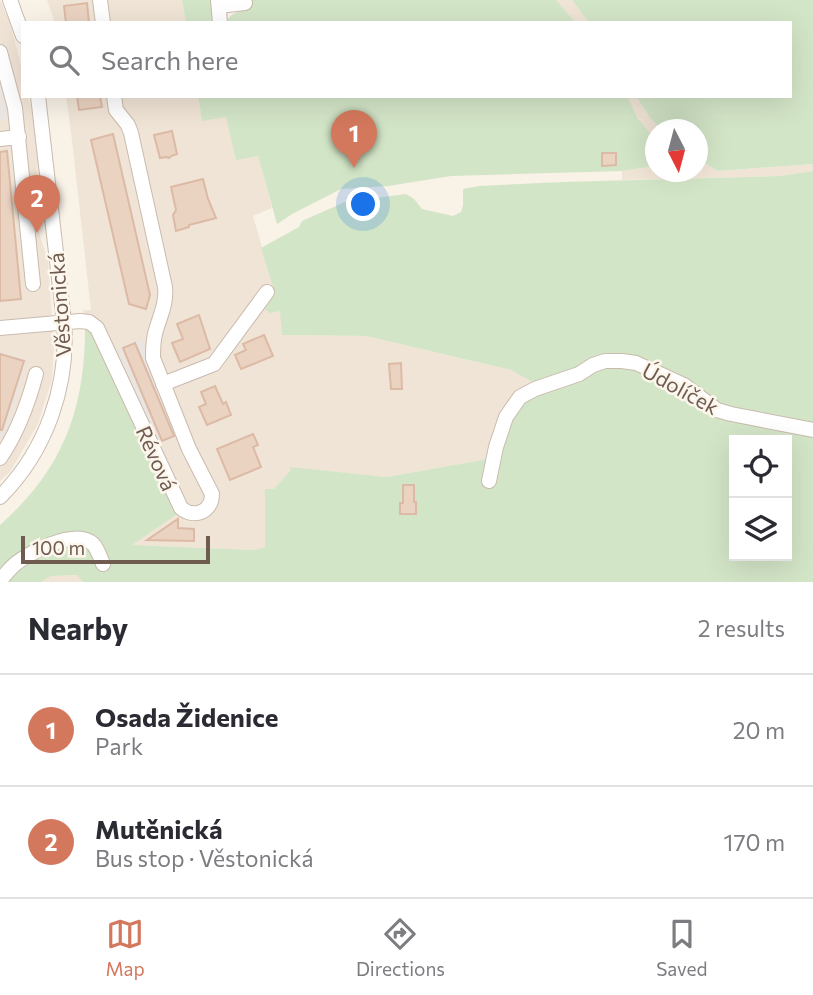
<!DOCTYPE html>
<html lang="en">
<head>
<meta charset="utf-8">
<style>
	body { margin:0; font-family:Commissioner,sans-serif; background:#f7f7f7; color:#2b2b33 }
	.controls { position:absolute; right:21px; bottom:21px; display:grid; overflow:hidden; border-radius:0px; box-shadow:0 7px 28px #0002 }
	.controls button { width:63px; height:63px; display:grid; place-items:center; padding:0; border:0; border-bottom:2px solid #e1e1e2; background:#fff; color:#2b2b33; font:35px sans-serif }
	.compass { position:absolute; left:645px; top:119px; width:63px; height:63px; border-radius:50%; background:#fff; box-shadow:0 7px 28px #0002; rotate:174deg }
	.scale { position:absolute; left:21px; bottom:18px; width:189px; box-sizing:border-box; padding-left:7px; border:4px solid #6f5b4f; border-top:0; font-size:19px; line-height:24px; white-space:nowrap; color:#6f5b4f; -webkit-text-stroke:5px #fdf6ed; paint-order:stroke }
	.you { position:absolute; left:364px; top:205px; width:24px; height:24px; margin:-18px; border:5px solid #fff; border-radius:50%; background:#1a73e8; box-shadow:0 0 0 10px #1a73e833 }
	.badge { display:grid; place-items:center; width:46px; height:46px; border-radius:50%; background:#d3785c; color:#fff; font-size:23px; font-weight:700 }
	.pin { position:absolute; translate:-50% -58px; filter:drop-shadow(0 2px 4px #0008) }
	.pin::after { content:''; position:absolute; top:37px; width:24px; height:21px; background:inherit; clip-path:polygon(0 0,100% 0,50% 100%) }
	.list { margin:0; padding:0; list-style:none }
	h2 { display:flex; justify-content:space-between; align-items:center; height:91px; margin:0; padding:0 28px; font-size:30px }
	h2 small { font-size:23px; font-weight:400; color:#7c7c81 }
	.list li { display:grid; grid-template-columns:46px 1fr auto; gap:21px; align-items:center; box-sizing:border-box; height:112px; padding:0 28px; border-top:2px solid #e1e1e2 }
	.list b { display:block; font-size:26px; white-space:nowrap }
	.list p { margin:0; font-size:23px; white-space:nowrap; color:#7c7c81 }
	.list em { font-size:23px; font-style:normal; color:#7c7c81 }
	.icon { flex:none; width:38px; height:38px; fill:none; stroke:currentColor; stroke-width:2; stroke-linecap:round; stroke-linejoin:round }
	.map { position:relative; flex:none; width:813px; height:582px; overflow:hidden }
	.search { position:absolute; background:#fff; box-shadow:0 7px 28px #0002; left:21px; right:21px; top:21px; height:77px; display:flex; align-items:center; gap:18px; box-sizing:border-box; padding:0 24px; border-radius:0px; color:#7c7c81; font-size:26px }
	.sheet { height:315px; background:#fff }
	nav { display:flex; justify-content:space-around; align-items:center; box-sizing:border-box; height:98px; border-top:2px solid #e1e1e2; background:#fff; font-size:19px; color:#7c7c81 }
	nav a { display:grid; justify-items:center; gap:4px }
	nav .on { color:#d3785c }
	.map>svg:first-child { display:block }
	.residential { fill:#f0e4d6 }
	.industrial { fill:#eae5e0 }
	.green { fill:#d3e5c7; fill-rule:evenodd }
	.building { fill:#ebd3c2; stroke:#dcbaa5; stroke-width:2 }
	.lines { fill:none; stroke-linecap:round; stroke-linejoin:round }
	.minor-casing { stroke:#c9bbae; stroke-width:16 }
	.minor { stroke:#fff; stroke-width:14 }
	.labels { text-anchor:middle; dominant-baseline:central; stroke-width:5; stroke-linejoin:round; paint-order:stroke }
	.street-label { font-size:21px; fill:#6f5b4f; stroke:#fdf6ed }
</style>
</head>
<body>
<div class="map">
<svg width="813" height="582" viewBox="0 0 813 582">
	<rect width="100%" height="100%" fill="#f9f2e7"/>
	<g class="residential">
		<polygon points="0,0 10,23 23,73 23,96 28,96 32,113 38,159 36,192 40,236 48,260 54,349 52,379 38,424 10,472 0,481"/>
		<polygon points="47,0 182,0 186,23 55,23"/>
		<polygon points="556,0 572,0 589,23 576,23"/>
		<polygon points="66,96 198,96 202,120 226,117 258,155 272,208 253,216 281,314 282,335 366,336 511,370 532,382 499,442 493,458 387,477 290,468 292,470 274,490 265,490 265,547 254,550 131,545 99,349 94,330 85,327 83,310 91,310 71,132"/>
		<polygon points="627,96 636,96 650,118 661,129 656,130 655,146 648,142 651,134 638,119"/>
		<polygon points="698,159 718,171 813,164 813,171 779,176 622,180 622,171 655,166 656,172 698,172"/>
		<polygon points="77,575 83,582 41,582 51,576"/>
	</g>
	<g class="industrial">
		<polygon points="0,62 14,118 0,121"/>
		<polygon points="141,339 180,435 159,444 117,349"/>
		<polygon points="0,352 27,360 9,424 0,439"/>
	</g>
	<g class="green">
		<polygon points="182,0 213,0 215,23 186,23"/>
		<path d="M250,0H556L576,23H226C230,12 240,11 250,9Z"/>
		<polygon points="572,0 813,0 813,164 718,171 698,159 698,130 661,129 650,118 636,96 790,96 790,23 589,23"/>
		<polygon points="198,96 627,96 638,119 651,134 648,142 655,146 655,166 622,171 451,176 388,186 341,189 292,214 277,224 258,156 236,160 226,117 202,121"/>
		<path d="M813,171V582H83L77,575L51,576L41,582H0V525C63,469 85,410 85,327L94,330L99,349L177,514L132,545L254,550L265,547V489H274L291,470L289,467L387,477L493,458L499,442L532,382L511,370L366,336L282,335L280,311L270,313L264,309L275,293L261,248L299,227L302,221L345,202L406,194L414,199L422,209L453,216L461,212L463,205V189L479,186L563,182L779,176ZM734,440H787V556H734Z"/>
	</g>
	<g class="building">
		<polygon points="87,3 89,23 66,23 64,6"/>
		<polygon points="77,96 100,96 102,107 79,110"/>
		<polygon points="172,131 177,154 171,156 169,158 166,157 160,158 154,135"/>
		<polygon points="113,134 150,295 146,309 129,304 91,140"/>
		<polygon points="7,151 21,299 0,301 0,152"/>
		<polygon points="602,153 616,153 616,165 602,166"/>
		<polygon points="203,179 208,199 216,218 189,225 189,227 176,231 173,215 176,210 171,187"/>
		<polygon points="199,315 210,349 180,362 172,343 183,339 177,324"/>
		<polygon points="264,335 273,356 241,369 235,355 246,350 243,344"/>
		<polygon points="135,343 174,436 162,441 123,348"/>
		<polygon points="0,354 24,361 2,430 0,430"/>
		<polygon points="401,363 402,389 391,389 389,364"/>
		<polygon points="215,386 223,404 226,402 231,415 207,425 199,407 206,404 201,392"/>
		<polygon points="253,434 258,445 253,447 261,467 230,480 217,449"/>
		<polygon points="403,485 414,485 414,502 416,502 416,514 400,514 400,503 403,503"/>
		<polygon points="178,519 178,528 194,529 194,541 147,540"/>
	</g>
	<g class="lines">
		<g class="minor-casing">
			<g id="minor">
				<polyline points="10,0 23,36"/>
				<polyline points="100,0 103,23"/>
				<polyline points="218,0 220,23"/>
				<polyline points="219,6 245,3"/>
				<polyline points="0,52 15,108 33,284"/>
				<polyline points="0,139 19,137"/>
				<path d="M0,328L80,321L89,322L97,328L181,508C194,519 212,512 212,494L189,449L153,358C153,350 153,342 155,334C159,318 167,304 165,287L131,133L128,125L116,110L114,96"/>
				<polyline points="163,384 214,364 267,292"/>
				<path d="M0,458C18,432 28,404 36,374"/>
				<polyline points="489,481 496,447 506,417 520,397 535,389 579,374 593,365 605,361 622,361 636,363 684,385 717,410 731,414 813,430"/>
				<path d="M0,497C46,451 69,386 64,322L38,96"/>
				<path d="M0,581C3,577 7,572 11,568C24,554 76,527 93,544C98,549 100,557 103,564"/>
			</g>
		</g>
		<use href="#minor" class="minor"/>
	</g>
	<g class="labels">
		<g class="street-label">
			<text transform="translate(59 305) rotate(-94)">Věstonická</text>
			<text transform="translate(681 388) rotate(29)">Údolíček</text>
			<text transform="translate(157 458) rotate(66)">Révová</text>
		</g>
	</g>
</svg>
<div class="controls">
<button><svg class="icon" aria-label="locate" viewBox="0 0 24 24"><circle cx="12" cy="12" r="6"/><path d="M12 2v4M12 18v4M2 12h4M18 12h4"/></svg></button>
<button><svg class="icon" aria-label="layers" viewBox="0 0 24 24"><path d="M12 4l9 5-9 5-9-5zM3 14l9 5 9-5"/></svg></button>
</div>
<svg class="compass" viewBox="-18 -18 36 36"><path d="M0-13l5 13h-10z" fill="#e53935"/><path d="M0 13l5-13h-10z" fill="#7c7c81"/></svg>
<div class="scale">100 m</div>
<div class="you"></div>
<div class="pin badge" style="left:354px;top:168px">1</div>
<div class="pin badge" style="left:37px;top:233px">2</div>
<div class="search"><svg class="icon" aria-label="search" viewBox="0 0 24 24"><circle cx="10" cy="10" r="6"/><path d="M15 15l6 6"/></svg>Search here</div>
</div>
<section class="sheet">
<h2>Nearby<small>2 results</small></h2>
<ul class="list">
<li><span class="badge">1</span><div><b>Osada Židenice</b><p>Park</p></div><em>20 m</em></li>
<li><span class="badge">2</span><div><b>Mutěnická</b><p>Bus stop · Věstonická</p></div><em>170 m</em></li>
</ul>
</section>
<nav>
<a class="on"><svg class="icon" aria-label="map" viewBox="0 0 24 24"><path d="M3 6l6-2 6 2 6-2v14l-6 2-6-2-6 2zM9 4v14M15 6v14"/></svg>Map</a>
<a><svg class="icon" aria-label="directions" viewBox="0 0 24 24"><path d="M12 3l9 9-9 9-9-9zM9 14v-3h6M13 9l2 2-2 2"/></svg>Directions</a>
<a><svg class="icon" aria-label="saved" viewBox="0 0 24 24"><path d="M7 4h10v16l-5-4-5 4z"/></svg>Saved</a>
</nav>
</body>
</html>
